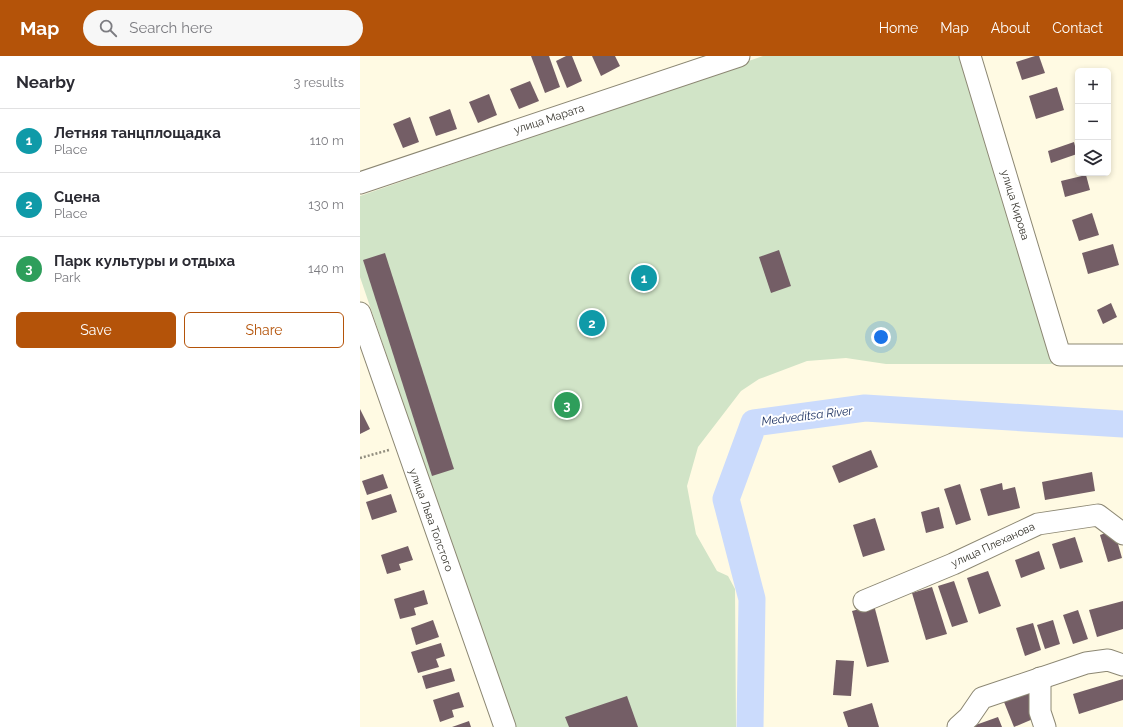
<!DOCTYPE html>
<html lang="en">
<head>
<meta charset="utf-8">
<style>
	body { margin:0; font-family:Raleway,sans-serif; background:#f7f7f7; color:#2b2b33 }
	.controls { position:absolute; right:12px; top:12px; display:grid; overflow:hidden; border-radius:6px; box-shadow:0 2px 6px #0003 }
	.controls button { width:36px; height:36px; display:grid; place-items:center; padding:0; border:0; border-bottom:1px solid #e1e1e2; background:#fff; color:#2b2b33; font:20px sans-serif }
	.you { position:absolute; left:521px; top:281px; width:14px; height:14px; margin:-10px; border:3px solid #fff; border-radius:50%; background:#1a73e8; box-shadow:0 0 0 6px #1a73e833 }
	.badge { display:grid; place-items:center; width:26px; height:26px; border-radius:50%; background:#b45309; color:#fff; font-size:13px; font-weight:700 }
	.pin { position:absolute; translate:-50% -50%; border:2px solid #fff; box-shadow:0 1px 4px #0006 }
	.list { margin:0; padding:0; list-style:none }
	h2 { display:flex; justify-content:space-between; align-items:center; height:52px; margin:0; padding:0 16px; font-size:17px }
	h2 small { font-size:13px; font-weight:400; color:#7c7c81 }
	.list li { display:grid; grid-template-columns:26px 1fr auto; gap:12px; align-items:center; box-sizing:border-box; height:64px; padding:0 16px; border-top:1px solid #e1e1e2 }
	.list b { display:block; font-size:15px; white-space:nowrap }
	.list p { margin:0; font-size:13px; white-space:nowrap; color:#7c7c81 }
	.list em { font-size:13px; font-style:normal; color:#7c7c81 }
	.actions { display:flex; gap:8px; padding:12px 16px }
	.actions a { flex:1; padding:9px 0; border:1px solid #b45309; border-radius:6px; text-align:center; font-size:14px; color:#b45309 }
	.actions .main { background:#b45309; color:#fff }
	.icon { flex:none; width:22px; height:22px; fill:none; stroke:currentColor; stroke-width:2; stroke-linecap:round; stroke-linejoin:round }
	.map { position:relative; flex:none; width:763px; height:671px; overflow:hidden }
	header { display:flex; align-items:center; gap:24px; box-sizing:border-box; height:56px; padding:0 20px; background:#b45309; color:#fff }
	header strong { font-size:19px }
	nav { display:flex; gap:22px; margin-inline-start:auto; font-size:14px }
	.search { width:280px; height:36px; background:#f7f7f7; display:flex; align-items:center; gap:10px; box-sizing:border-box; padding:0 14px; border-radius:22px; color:#7c7c81; font-size:15px }
	main { display:flex }
	aside { flex:1; background:#fff }
	.map>svg:first-child { display:block }
	.green { fill:#d1e4c7 }
	.lines { fill:none; stroke-linecap:round; stroke-linejoin:round }
	.river { stroke:#cbdbfc; stroke-width:27 }
	.building { fill:#745e66 }
	.minor-casing { stroke:#8c8773; stroke-width:23 }
	.path { stroke:#918d7e; stroke-width:2.5; stroke-dasharray:2 2; stroke-linecap:butt }
	.minor { stroke:#fff; stroke-width:21 }
	.labels { text-anchor:middle; dominant-baseline:central; stroke-width:4; stroke-linejoin:round; paint-order:stroke }
	.street-label { font-size:11px; fill:#333129; stroke:#fff }
	.water-label { font-size:12px; font-style:italic; fill:#1c3162; stroke:#fff }
</style>
</head>
<body>
<header>
<strong>Map</strong>
<div class="search"><svg class="icon" aria-label="search" viewBox="0 0 24 24"><circle cx="10" cy="10" r="6"/><path d="M15 15l6 6"/></svg>Search here</div>
<nav><a>Home</a><a>Map</a><a>About</a><a>Contact</a></nav>
</header>
<main>
<aside>
<h2>Nearby<small>3 results</small></h2>
<ul class="list">
<li><span class="badge" style="background:#0f9aa8">1</span><div><b>Летняя танцплощадка</b><p>Place</p></div><em>110 m</em></li>
<li><span class="badge" style="background:#0f9aa8">2</span><div><b>Сцена</b><p>Place</p></div><em>130 m</em></li>
<li><span class="badge" style="background:#2e9e5b">3</span><div><b>Парк культуры и отдыха</b><p>Park</p></div><em>140 m</em></li>
</ul>
<div class="actions"><a class="main">Save</a><a>Share</a></div>
</aside>
<div class="map">
<svg width="763" height="671" viewBox="0 0 763 671">
	<rect width="100%" height="100%" fill="#fffae3"/>
	<polygon class="green" points="403,0 605,0 692,308 526,308 486,302 447,305 399,323 381,335 338,391 327,430 336,478 357,515 368,520 375,533 376,671 153,671 0,221 0,140"/>
	<g class="lines">
		<polyline class="river" points="390,671 392,543 366,443 394,367 505,352 763,368"/>
	</g>
	<g class="building">
		<polygon points="171,0 189,0 200,31 185,37"/>
		<polygon points="206,0 212,0 222,25 207,32 196,5"/>
		<polygon points="232,0 255,0 260,10 241,20"/>
		<polygon points="675,0 679,0 685,17 662,24 656,6"/>
		<polygon points="170,25 179,45 159,53 150,33"/>
		<polygon points="697,31 704,54 676,63 669,40"/>
		<polygon points="129,38 137,59 118,67 109,46"/>
		<polygon points="90,53 97,73 76,80 69,61"/>
		<polygon points="50,61 59,86 43,92 33,68"/>
		<polygon points="714,86 717,98 691,107 688,95"/>
		<polygon points="726,119 730,134 705,141 701,125"/>
		<polygon points="732,157 739,179 719,185 712,164"/>
		<polygon points="753,188 759,209 728,218 722,197"/>
		<polygon points="419,194 431,230 411,237 399,201"/>
		<polygon points="25,197 94,413 72,420 3,204"/>
		<polygon points="751,247 757,261 743,268 737,254"/>
		<polygon points="237,253 245,274 227,281 220,260"/>
		<polygon points="0,353 10,373 0,378"/>
		<polygon points="511,394 518,411 479,427 472,410"/>
		<polygon points="732,416 735,435 685,444 682,426"/>
		<polygon points="23,418 28,432 7,439 2,425"/>
		<polygon points="642,427 643,434 655,431 660,452 628,460 620,433"/>
		<polygon points="600,428 611,464 596,469 584,433"/>
		<polygon points="31,438 37,456 12,464 6,446"/>
		<polygon points="579,451 584,472 566,477 561,456"/>
		<polygon points="515,462 525,494 503,501 493,469"/>
		<polygon points="754,474 762,502 748,506 740,479"/>
		<polygon points="715,481 723,506 700,513 692,488"/>
		<polygon points="48,490 53,504 39,508 41,514 27,518 21,499"/>
		<polygon points="679,495 685,513 661,522 655,504"/>
		<polygon points="628,515 641,550 619,558 607,522"/>
		<polygon points="594,525 608,566 592,571 578,530"/>
		<polygon points="572,531 587,578 566,584 552,537"/>
		<polygon points="64,534 68,548 54,552 56,559 40,563 34,543"/>
		<polygon points="763,545 763,573 737,581 729,554"/>
		<polygon points="514,549 529,606 507,611 492,555"/>
		<polygon points="718,554 728,583 713,588 703,559"/>
		<polygon points="73,564 79,581 56,589 51,572"/>
		<polygon points="693,564 700,588 685,593 677,569"/>
		<polygon points="673,567 681,594 665,600 656,572"/>
		<polygon points="81,587 85,600 76,603 79,611 58,617 51,596"/>
		<polygon points="476,604 494,605 491,640 473,639"/>
		<polygon points="91,612 95,625 66,633 62,620"/>
		<polygon points="763,623 763,644 719,658 713,638"/>
		<polygon points="669,635 680,660 654,671 644,646"/>
		<polygon points="99,636 104,651 92,654 94,661 80,666 73,644"/>
		<polygon points="267,640 278,671 209,671 205,661"/>
		<polygon points="512,647 519,671 488,671 483,656"/>
		<polygon points="638,661 642,671 610,671"/>
		<polygon points="109,665 111,671 92,671"/>
	</g>
	<g class="lines">
		<g class="minor-casing">
			<g id="minor">
				<polyline points="610,0 700,299 763,299"/>
				<polyline points="0,127 379,0"/>
				<polyline points="0,257 145,671"/>
				<polyline points="504,545 593,508 678,468 738,459 763,478"/>
				<polyline points="680,622 680,656 685,671"/>
				<polyline points="598,671 609,661 622,642 726,607 748,604 763,609"/>
			</g>
		</g>
		<polyline class="path" points="0,402 29,394"/>
		<use href="#minor" class="minor"/>
	</g>
	<g class="labels">
		<g class="street-label">
			<text transform="translate(189 63) rotate(-18)">улица Марата</text>
			<text transform="translate(655 149) rotate(73)">улица Кирова</text>
			<text transform="translate(71 464) rotate(70)">улица Льва Толстого</text>
			<text transform="translate(633 489) rotate(-25)">улица Плеханова</text>
		</g>
		<g class="water-label">
			<text transform="translate(447 360) rotate(-7)">Medveditsa River</text>
		</g>
	</g>
</svg>
<div class="controls">
<button>+</button>
<button>−</button>
<button><svg class="icon" aria-label="layers" viewBox="0 0 24 24"><path d="M12 4l9 5-9 5-9-5zM3 14l9 5 9-5"/></svg></button>
</div>
<div class="you"></div>
<div class="pin badge" style="left:284px;top:222px;background:#0f9aa8">1</div>
<div class="pin badge" style="left:232px;top:267px;background:#0f9aa8">2</div>
<div class="pin badge" style="left:207px;top:349px;background:#2e9e5b">3</div>
</div>
</main>
</body>
</html>
